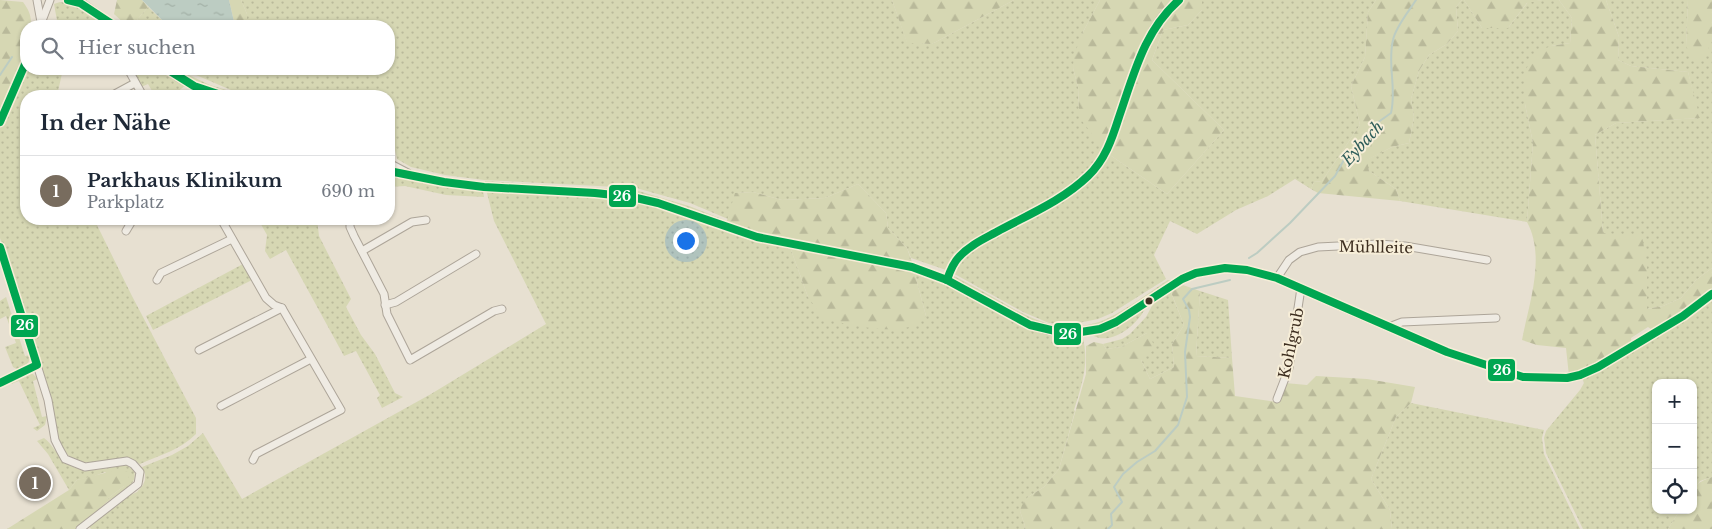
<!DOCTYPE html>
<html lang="de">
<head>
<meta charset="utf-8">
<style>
	body { margin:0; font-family:"Libre Baskerville",serif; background:#f2f2f3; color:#1f2937 }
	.controls { position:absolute; right:15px; bottom:15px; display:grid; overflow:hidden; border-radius:10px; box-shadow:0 1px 4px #0004 }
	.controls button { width:45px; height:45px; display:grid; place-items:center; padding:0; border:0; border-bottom:1px solid #e0e1e3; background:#fff; color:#1f2937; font:25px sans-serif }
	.you { position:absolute; left:685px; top:240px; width:18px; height:18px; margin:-12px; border:4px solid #fff; border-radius:50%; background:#1a73e8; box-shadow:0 0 0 8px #1a73e833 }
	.badge { display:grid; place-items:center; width:32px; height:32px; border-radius:50%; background:#786c5e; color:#fff; font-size:16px; font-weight:700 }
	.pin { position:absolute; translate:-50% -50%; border:2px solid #fff; box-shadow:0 1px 5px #0006 }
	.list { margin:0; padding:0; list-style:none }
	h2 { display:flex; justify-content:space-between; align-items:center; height:65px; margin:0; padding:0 20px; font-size:21px }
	h2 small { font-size:16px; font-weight:400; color:#747a83 }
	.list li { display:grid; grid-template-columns:32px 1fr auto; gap:15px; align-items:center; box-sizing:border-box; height:70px; padding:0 20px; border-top:1px solid #e0e1e3 }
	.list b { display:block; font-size:19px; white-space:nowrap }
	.list p { margin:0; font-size:16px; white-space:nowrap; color:#747a83 }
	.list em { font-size:16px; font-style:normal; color:#747a83 }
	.icon { flex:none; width:28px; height:28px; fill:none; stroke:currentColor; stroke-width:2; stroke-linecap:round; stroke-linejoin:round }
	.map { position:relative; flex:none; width:1712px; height:529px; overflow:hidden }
	.search { position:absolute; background:#fff; box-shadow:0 1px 4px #0004; left:20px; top:20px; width:375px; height:55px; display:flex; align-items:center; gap:12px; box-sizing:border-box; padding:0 18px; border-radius:20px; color:#747a83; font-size:19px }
	.panel { position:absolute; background:#fff; box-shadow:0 1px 4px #0004; left:20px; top:90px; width:375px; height:135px; border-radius:20px }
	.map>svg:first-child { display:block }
	.grass { fill:url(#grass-dots) }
	.forest { fill:url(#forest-firs) }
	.water { fill:url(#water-ripples) }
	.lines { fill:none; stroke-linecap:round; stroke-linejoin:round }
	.stream { stroke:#bcccc2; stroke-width:2 }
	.minor-casing { stroke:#ada599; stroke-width:9 }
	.minor { stroke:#efebe3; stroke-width:7 }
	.bus-1-casing { stroke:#f7eed8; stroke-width:11 }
	.bus-1 { stroke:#00a651; stroke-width:8 }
	.bus-dot { fill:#3d2e20; stroke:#f7eed8; stroke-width:2 }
	.labels { text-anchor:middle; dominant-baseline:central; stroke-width:4; stroke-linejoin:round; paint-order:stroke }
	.street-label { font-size:15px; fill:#3d2e20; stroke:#f7eed8 }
	.water-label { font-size:16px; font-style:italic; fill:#2f5d5a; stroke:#f7eed8 }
	.line-badge { stroke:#f7eed8; stroke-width:2 }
	.badge-label { font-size:14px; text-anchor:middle; font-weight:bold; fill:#fff }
</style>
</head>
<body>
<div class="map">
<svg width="1712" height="529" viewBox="0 0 1712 529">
	<defs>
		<pattern id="grass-dots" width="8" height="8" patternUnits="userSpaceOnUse" patternTransform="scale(1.25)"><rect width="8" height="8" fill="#d6d7b3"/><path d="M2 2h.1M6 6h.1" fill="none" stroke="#b9b99a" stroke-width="1.8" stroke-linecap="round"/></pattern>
		<pattern id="forest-firs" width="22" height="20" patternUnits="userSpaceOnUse" patternTransform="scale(1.25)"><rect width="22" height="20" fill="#d6d7b3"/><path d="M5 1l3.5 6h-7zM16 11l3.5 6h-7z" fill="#b9b99a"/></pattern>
		<pattern id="water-ripples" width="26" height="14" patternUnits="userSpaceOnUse" patternTransform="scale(1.25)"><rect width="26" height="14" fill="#bcccc2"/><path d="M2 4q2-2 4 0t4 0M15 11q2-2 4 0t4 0" fill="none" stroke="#a2b0a6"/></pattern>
	</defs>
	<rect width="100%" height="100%" fill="#e7e0d1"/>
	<g class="grass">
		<polygon points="241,0 892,0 907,42 932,44 1014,0 1100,0 1083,32 1073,68 1078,87 1079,109 1105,150 1098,163 1075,187 973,242 949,271 911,258 907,248 888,228 886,213 858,184 825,198 782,200 753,192 736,193 728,219 690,203 636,188 484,180 445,175 411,167 397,159 395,150 391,146 389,140 389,96 256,96 231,90 182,69 389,69 389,26 247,26 247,14"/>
		<polygon points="1202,0 1376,0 1368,12 1365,57 1351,86 1360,125 1322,181 1314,182 1311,189 1295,179 1268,196 1236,210 1197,234 1170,221 1154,255 1166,279 1112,313 1098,319 1068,325 1049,323 1023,312 951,272 957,262 975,245 1053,204 1107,153 1167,194 1224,130 1152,60 1163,30 1188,25 1202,10"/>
		<polygon points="1462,0 1464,0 1482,28 1508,28 1528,2 1542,0 1559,0 1572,18 1570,43 1551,46 1525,104 1533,143 1527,222 1400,201 1396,189 1369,171 1366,160 1392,147 1409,143 1414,117 1411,99 1419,71 1429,55 1447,44 1458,31 1456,7"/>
		<polygon points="1606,0 1688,0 1686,46 1712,40 1712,31 1712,268 1696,280 1681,298 1663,306 1647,309 1647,264 1603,233 1595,135 1616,123 1699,118 1688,72 1631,66 1618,60 1619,37"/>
		<polygon points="60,2 80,5 110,26 58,26 54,4"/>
		<polygon points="148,7 168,26 134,26 136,21"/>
		<path d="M26,69H63L57,96H26V219H94L132,296L196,418V434C180,450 160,455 140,464L127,458L98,462H79L69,456L63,449L59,440L50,400L0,238V128Z"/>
		<polygon points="131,69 163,69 186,85 172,96 155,96 148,84 141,87"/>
		<path d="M170,69H176L210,85L246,96C217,96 193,85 170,69Z"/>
		<polygon points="395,175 443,185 483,190 484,197 446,195 405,186 389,187 389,180 391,181"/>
		<polygon points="485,181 635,190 689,206 727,221 726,224 659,201 485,184"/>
		<path d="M486,189L631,199L658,205L756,240L790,247L808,297L926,316L914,271C925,275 937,278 947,283C991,304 1032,340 1082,335C1090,362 1082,384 1074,410L1075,411L1059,469L1044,487L1028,497L1020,511L1025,526L1024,529H91L88,525L122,499L137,492L143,485L145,480V474L142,467L172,455L188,446L203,433L242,499L431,394L546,324L494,221Z"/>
		<polygon points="258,219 317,219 319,236 351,299 346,307 361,335 375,354 395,393 403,397 382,408 377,398 380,395 356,351 344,356 286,250 270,259 265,251 267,235"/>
		<polygon points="243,264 252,280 153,330 146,316"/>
		<path d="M950,274C966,282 982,291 998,300C1031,319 1060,335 1099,322C1121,314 1148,293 1168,280L1173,281C1131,310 1082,348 1029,322C1002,308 976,292 948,278Z"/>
		<polygon points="1170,290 1184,325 1172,344 1174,367 1150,379 1141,360 1147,333 1121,347 1106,349 1103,344 1122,339 1130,334 1146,317 1154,302"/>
		<polygon points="1200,291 1228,300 1232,358 1196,356"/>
		<polygon points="1712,296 1712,477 1700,481 1693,491 1693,383 1656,383 1656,510 1680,510 1668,529 1583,529 1546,453 1544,438 1546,431 1580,390 1584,383 1582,377"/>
		<path d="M6,297L25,356L30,355C31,363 24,367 18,370L13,367L5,347L16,343L6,316L0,319V301Z"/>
		<path d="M1146,307C1138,324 1112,347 1092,335L1118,326Z"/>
		<polygon points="28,373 33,374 38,379 33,381 42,417 47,416 45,425 37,431 33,428 40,425 19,381 11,384 10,381"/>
		<polygon points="1411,403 1544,430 1542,438 1544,454 1580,529 1392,529 1390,510 1371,479 1396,417"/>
		<path d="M44,438C52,444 55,452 62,459C80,478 105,467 127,465L134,471C139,486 117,494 107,502V499L124,486L105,472L92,477L77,480L69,490L48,454L37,441Z"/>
	</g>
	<g class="forest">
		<path d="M0,0L23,2C28,9 31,14 31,23L37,26H26V56L5,104L0,109Z"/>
		<polygon points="117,0 142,0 148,7 136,21 134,26 127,26 114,14"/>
		<polygon points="229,0 241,0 247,14 247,26 235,26"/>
		<polygon points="892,0 1014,0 932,44 907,43"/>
		<polygon points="1100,0 1202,0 1202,10 1188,25 1163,30 1152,60 1224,130 1167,194 1107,153 1082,121 1079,109 1078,87 1073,68 1074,55 1083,32"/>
		<polygon points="1376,0 1462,0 1456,7 1458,31 1447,44 1429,55 1419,71 1411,99 1414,117 1409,143 1392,147 1367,160 1369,171 1396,189 1400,201 1318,193 1311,189 1314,182 1322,181 1360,125 1351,86 1365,57 1368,12"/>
		<polygon points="1464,0 1542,0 1527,3 1508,28 1482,28"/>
		<path d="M1559,0H1606L1619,37L1618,60L1631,66L1688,72L1700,118L1616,123L1595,135L1603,233L1642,236L1647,264V309L1663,306L1681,298L1696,280L1712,268V292L1682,315L1654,331L1648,327L1631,338L1632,344L1597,366L1569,376L1566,348L1537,345L1522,340C1529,303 1546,257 1527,222L1533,143L1525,104V71L1536,52L1551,46L1570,43L1572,18Z"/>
		<polygon points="1688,0 1712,0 1712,40 1704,59 1692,59 1686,46"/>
		<polygon points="858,184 886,213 888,228 907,248 913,265 758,234 726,224 735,193 753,192 782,200 825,198"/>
		<path d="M790,247L914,271L926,316C908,341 849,324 824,319L808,297Z"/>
		<polygon points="1183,285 1200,291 1196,356 1232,358 1235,396 1277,402 1285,383 1307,385 1316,376 1367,379 1415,387 1411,403 1396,417 1371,479 1390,510 1392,529 1024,529 1025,526 1020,511 1022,505 1028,497 1044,487 1059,469 1086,374 1086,346 1094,342 1103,344 1106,349 1121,347 1147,333 1156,348 1141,360 1150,379 1174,367 1172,344 1184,325 1171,292"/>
		<polygon points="120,469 128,472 129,479 124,486 107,499 107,502 76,529 7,529 69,490 77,480"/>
		<path d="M1712,477V529H1668L1680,510H1693C1693,490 1691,484 1712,477Z"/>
	</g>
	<polygon class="water" points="142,0 229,0 235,26 168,26"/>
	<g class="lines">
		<g class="stream">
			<polyline points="0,75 12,57"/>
			<path d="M1249,258L1257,253L1290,223L1335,176L1345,158L1377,123L1391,113C1397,88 1387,65 1393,40C1395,28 1409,11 1416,0"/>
			<polyline points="1108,529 1112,525 1111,514 1122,502 1114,487 1123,474 1137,462 1155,451 1178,425 1187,397 1185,352 1190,317 1189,310 1183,299 1192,289 1230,280"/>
		</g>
		<g class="minor-casing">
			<g id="minor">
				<polyline points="37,0 41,22"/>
				<polyline points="68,0 80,3"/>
				<polyline points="78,0 115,26"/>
				<polyline points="40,26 50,0"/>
				<polyline points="128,69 143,96"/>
				<path d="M167,69C183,83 203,91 224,96"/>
				<polyline points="111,96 135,83"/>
				<polyline points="0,122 26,62"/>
				<polyline points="389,163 408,173"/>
				<polyline points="389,171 444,182 484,187 595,193 632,197 658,203 757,237 912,267 947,280 1030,325 1047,330 1068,334 1100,329 1116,322 1182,279 1196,273 1225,268 1247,270 1277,278 1353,312 1447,352 1523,377 1543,378 1567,378 1580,375 1598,367 1683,316 1712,294"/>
				<polyline points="221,219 266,298 274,305 282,308 341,410 256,454 253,460"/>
				<polyline points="350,219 350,227 354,236 384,294 387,314 410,360 494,311 502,309"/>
				<polyline points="126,231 132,221 137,219"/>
				<polyline points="0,247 48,400 55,440 60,450 65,459 85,467 127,461 133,464 140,472 138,484 80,529"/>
				<polyline points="362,251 412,222 426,220"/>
				<polyline points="1277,278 1289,260 1300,252 1318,247 1379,244 1405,246 1487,260"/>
				<polyline points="157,280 161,273 232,239"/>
				<path d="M947,280C950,270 954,261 962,254C972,243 987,237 1000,230C1035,211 1073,196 1098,165C1108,152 1113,135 1118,120C1132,82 1144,25 1179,0"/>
				<polyline points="385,305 396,302 476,254"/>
				<polyline points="1389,327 1402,322 1496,318"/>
				<polyline points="199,350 282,308"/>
				<polyline points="1277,399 1289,368 1301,288"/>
				<polyline points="221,406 311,359"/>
			</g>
		</g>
		<use href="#minor" class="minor"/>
		<g class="bus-1-casing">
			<g id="bus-1">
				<polyline points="68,0 80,3 115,26"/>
				<polyline points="167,69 194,86 224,96"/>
				<polyline points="0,122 26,62"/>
				<polyline points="389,171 444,182 484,187 595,193 632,197 658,203 757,237 912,267 947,280 1030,325 1068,334 1100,329 1116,322 1182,279 1196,273 1225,268 1247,270 1277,278 1447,352 1523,377 1567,378 1580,375 1598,367 1683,316 1712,294"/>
				<polyline points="0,247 37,365 0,383"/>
				<path d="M947,280C950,271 953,263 959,257C971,244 986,238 1000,230C1030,214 1063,200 1088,176C1105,160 1112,139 1119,117C1134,74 1144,31 1179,0"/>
			</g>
		</g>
		<use href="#bus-1" class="bus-1"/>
	</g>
	<circle class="bus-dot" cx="1149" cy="301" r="4.5"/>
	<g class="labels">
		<g class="street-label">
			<text transform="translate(1376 247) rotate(1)">Mühlleite</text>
			<text transform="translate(1291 343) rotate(-78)">Kohlgrub</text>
		</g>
		<g class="water-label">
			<text transform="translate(1362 143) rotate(-48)">Eybach</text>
		</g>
	</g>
	<g class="line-badge">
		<rect x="608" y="184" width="29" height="24" rx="5" fill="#00a651"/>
		<rect x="10" y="314" width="29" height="24" rx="5" fill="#00a651"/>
		<rect x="1053" y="322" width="29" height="24" rx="5" fill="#00a651"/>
		<rect x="1487" y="358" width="29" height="24" rx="5" fill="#00a651"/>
	</g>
	<g class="badge-label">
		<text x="622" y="201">26</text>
		<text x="25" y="330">26</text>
		<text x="1068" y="339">26</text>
		<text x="1502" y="375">26</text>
	</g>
</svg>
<div class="controls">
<button>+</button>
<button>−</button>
<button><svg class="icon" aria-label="locate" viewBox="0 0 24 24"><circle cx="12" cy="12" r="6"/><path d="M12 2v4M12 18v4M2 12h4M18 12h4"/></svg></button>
</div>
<div class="you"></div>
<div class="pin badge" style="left:35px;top:483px">1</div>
<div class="search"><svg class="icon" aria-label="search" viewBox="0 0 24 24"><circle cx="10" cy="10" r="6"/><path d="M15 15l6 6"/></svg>Hier suchen</div>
<section class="panel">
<h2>In der Nähe<small></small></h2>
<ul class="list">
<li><span class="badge">1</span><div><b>Parkhaus Klinikum</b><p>Parkplatz</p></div><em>690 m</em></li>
</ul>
</section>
</div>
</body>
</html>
